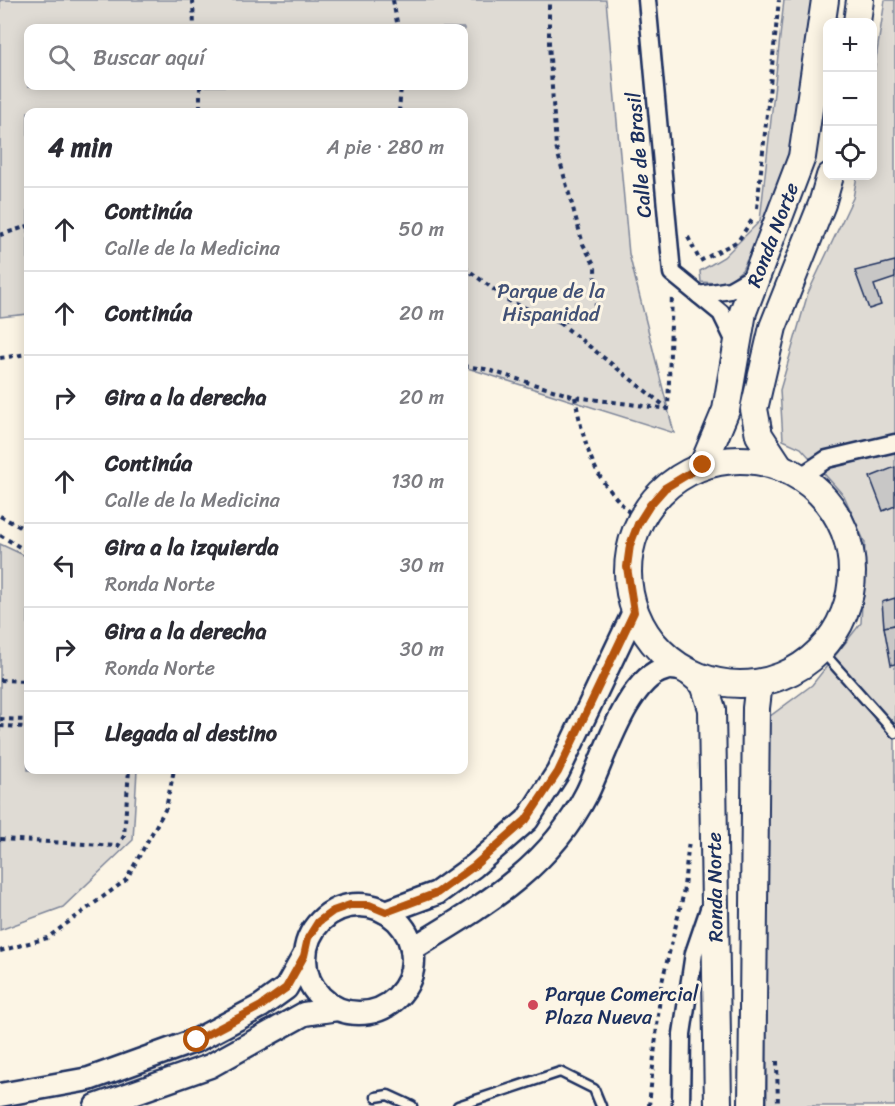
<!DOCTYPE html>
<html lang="es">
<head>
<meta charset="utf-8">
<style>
	body { margin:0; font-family:Sriracha,sans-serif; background:#f2f2f3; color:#2b2b33 }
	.controls { position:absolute; right:18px; top:18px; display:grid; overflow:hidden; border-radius:12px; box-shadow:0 3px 15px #0003 }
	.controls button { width:54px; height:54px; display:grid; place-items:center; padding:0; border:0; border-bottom:2px solid #e1e1e2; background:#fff; color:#2b2b33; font:30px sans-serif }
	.stop { position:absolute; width:18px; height:18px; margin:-14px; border:4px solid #b45309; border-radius:50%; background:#fff }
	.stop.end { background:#b45309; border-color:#fff; box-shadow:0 2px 6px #0008 }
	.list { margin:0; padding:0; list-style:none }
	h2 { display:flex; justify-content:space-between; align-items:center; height:78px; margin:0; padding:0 24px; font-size:26px }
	h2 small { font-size:20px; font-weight:400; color:#7c7c81 }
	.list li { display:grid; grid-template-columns:39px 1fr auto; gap:18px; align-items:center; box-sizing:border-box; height:84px; padding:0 24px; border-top:2px solid #e1e1e2 }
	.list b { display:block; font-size:22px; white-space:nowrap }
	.list p { margin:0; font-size:20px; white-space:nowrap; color:#7c7c81 }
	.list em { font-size:20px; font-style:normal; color:#7c7c81 }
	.icon { flex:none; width:33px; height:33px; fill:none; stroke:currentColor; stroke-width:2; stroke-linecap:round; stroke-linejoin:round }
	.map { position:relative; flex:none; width:895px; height:1106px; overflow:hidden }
	.search { position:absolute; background:#fff; box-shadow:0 3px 15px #0003; left:24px; top:24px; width:444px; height:66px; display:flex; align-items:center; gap:15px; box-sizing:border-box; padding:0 21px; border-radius:12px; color:#7c7c81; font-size:22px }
	.panel { position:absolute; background:#fff; box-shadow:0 3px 15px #0003; left:24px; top:108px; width:444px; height:666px; border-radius:12px }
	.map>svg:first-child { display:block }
	.green { fill:#dfdbd4; stroke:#7d8599; stroke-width:1.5; fill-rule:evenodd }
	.building { fill:#c8c7c6; stroke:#1b2f5e; stroke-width:1.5 }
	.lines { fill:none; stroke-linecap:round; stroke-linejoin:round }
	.service-casing { stroke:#1b2f5e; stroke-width:13 }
	.minor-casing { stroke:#1b2f5e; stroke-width:21 }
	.secondary-casing { stroke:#1b2f5e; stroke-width:27 }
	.primary-casing { stroke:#1b2f5e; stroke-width:30 }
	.path { stroke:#1b2f5e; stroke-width:4; stroke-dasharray:4.5 4.5; stroke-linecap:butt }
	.service { stroke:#fcf5e5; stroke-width:8 }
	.minor { stroke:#fcf5e5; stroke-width:16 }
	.secondary { stroke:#fcf5e5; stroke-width:22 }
	.primary { stroke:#fcf5e5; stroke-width:26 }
	.route { stroke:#b45309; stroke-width:8 }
	.poi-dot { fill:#d1495b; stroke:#fcf5e5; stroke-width:2 }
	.labels { text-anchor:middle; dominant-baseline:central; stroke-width:6; stroke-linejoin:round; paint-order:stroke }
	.street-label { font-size:20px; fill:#1b2f5e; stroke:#fcf5e5 }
	.park-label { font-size:20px; fill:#425176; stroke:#fcf5e5 }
	.poi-label { font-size:20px; fill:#1b2f5e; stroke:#fcf5e5; text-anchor:start }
</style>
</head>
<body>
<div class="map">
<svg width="895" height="1106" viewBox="0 0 895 1106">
	<rect width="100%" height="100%" fill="#fcf5e5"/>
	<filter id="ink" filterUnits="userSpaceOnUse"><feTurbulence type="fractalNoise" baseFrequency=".0167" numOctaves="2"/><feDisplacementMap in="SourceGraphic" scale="12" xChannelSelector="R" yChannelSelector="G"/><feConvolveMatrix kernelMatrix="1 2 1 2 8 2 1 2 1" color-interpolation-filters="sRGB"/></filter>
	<g filter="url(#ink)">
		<g class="green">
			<path d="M0,0H606L629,254L674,433L464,367V112H28V314L0,317ZM28,28H464V86H28Z"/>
			<polygon points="784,0 813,0 799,104 788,155 763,227 742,270 730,280 717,283 701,282 700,271 724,257 760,221"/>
			<polygon points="885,0 895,0 895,1106 767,1106 766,898 769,717 812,685 861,623 865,543 844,496 801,448 783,440 780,390 808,293 853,198 857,176 872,176 873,78"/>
			<polygon points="0,544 28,557 28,770 137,770 133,840 63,907 0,930"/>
		</g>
		<g class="building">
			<polygon points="895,261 895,278 874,285 881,305 869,309 855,271"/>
			<polygon points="895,467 895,506 883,511 870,477"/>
			<polygon points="895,598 895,625 884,627 882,602"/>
			<polygon points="895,625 895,664 891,665 884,627"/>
		</g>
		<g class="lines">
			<g class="service-casing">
				<g id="service">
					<polyline points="821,650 895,733"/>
					<polyline points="376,1097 388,1095 412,1106"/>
					<polyline points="458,1106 560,1072 594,1089 601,1106"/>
				</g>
			</g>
			<g class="minor-casing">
				<g id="minor">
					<polyline points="647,0 672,273 721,313 737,346"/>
					<polyline points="699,295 730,290 758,274"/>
					<polyline points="800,477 827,459 895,443"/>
					<polyline points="681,1106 682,1034 694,953 709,909"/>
				</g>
			</g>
			<g class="secondary-casing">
				<g id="secondary">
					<circle cx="359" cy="959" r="54"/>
					<polyline points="386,912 437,893 474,866 527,820 558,772 634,612"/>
					<path d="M412,949C482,906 548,870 587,793C603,761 627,678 665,669C670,667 677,669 683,669"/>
					<polyline points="0,1095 89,1079 197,1040 261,1006 286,988 304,956"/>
					<polyline points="96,1106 210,1066 304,1014 337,1009"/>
				</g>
			</g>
			<g class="primary-casing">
				<g id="primary">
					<polyline points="857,22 860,0"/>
					<circle cx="740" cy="572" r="112"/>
					<polyline points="703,465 726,410 743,312 802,157 825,0"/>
					<polyline points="780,467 759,435 754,409 773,327 822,204 830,176"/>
					<polyline points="693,675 704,684 712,709 718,1106"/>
					<polyline points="752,1106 756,708 759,683"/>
				</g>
			</g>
			<g class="path">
				<polyline points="193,0 194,28"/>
				<polyline points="393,0 398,28"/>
				<polyline points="200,86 200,112"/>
				<polyline points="399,112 401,86"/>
				<polyline points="757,208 779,0"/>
				<polyline points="0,235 28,226"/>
				<polyline points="688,237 700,261 738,241 752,220"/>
				<polyline points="464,267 509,301 560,323 596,311 595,266 583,244 556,147 549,43 549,0"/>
				<polyline points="560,323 667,408"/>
				<polyline points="0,358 28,354"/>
				<polyline points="464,366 485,369 575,397 668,409 672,295"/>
				<path d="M575,397C581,428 588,463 608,488C618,501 629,511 638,524"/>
				<polyline points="0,516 28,531"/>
				<polyline points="0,535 28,552"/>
				<polyline points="0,680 28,681"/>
				<polyline points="0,719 28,720"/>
				<polyline points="0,726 28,727"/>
				<polyline points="0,839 118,846 124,836 129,770"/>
				<polyline points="0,951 47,938 126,880 166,808 174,770"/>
				<polyline points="777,1061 778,1106"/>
				<polyline points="649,1106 661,986 683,896 689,840"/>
			</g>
			<use href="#service" class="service"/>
			<use href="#minor" class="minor"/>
			<use href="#secondary" class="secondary"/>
			<use href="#primary" class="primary"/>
		</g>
	</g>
	<g class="lines" filter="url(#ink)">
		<polyline class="route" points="197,1040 261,1006 286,988 304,956 308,938 318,922 333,911 350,905 369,905 386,912 437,893 474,866 526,820 558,772 634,612 627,567 630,545 638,524 650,505 665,488 703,465"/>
	</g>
	<circle class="poi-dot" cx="533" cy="1005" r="6"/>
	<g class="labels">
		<g class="street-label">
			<text transform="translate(639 155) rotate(-95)">Calle de Brasil</text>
			<text transform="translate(773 235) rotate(-69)">Ronda Norte</text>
			<text transform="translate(715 887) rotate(-91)">Ronda Norte</text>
		</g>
		<g class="park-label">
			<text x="551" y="291">Parque de la<tspan x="551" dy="23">Hispanidad</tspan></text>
		</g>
		<g class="poi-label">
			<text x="545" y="994">Parque Comercial<tspan x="545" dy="23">Plaza Nueva</tspan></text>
		</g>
	</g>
</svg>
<div class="controls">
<button>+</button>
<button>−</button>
<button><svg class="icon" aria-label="locate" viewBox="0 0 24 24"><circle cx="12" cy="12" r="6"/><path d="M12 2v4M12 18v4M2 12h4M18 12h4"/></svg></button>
</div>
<div class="stop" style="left:197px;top:1040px"></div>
<div class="stop end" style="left:703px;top:465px"></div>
<div class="search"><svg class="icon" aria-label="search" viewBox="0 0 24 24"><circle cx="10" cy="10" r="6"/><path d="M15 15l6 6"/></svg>Buscar aquí</div>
<section class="panel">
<h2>4 min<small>A pie · 280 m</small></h2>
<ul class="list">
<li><svg class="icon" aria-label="ahead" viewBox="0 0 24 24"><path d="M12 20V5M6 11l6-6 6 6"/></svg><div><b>Continúa</b><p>Calle de la Medicina</p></div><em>50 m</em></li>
<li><svg class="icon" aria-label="ahead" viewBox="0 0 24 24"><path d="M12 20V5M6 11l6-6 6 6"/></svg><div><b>Continúa</b></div><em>20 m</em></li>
<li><svg class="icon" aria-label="right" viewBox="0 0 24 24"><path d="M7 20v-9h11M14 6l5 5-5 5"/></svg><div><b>Gira a la derecha</b></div><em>20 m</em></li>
<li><svg class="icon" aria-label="ahead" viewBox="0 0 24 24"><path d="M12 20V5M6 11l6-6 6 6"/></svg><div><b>Continúa</b><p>Calle de la Medicina</p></div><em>130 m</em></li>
<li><svg class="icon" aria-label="left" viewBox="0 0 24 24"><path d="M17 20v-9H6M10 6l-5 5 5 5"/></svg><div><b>Gira a la izquierda</b><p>Ronda Norte</p></div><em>30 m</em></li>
<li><svg class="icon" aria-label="right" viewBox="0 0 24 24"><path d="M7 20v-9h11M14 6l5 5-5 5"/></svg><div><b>Gira a la derecha</b><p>Ronda Norte</p></div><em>30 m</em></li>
<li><svg class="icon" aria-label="arrive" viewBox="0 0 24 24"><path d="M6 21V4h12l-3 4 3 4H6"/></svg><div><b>Llegada al destino</b></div></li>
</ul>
</section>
</div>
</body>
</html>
